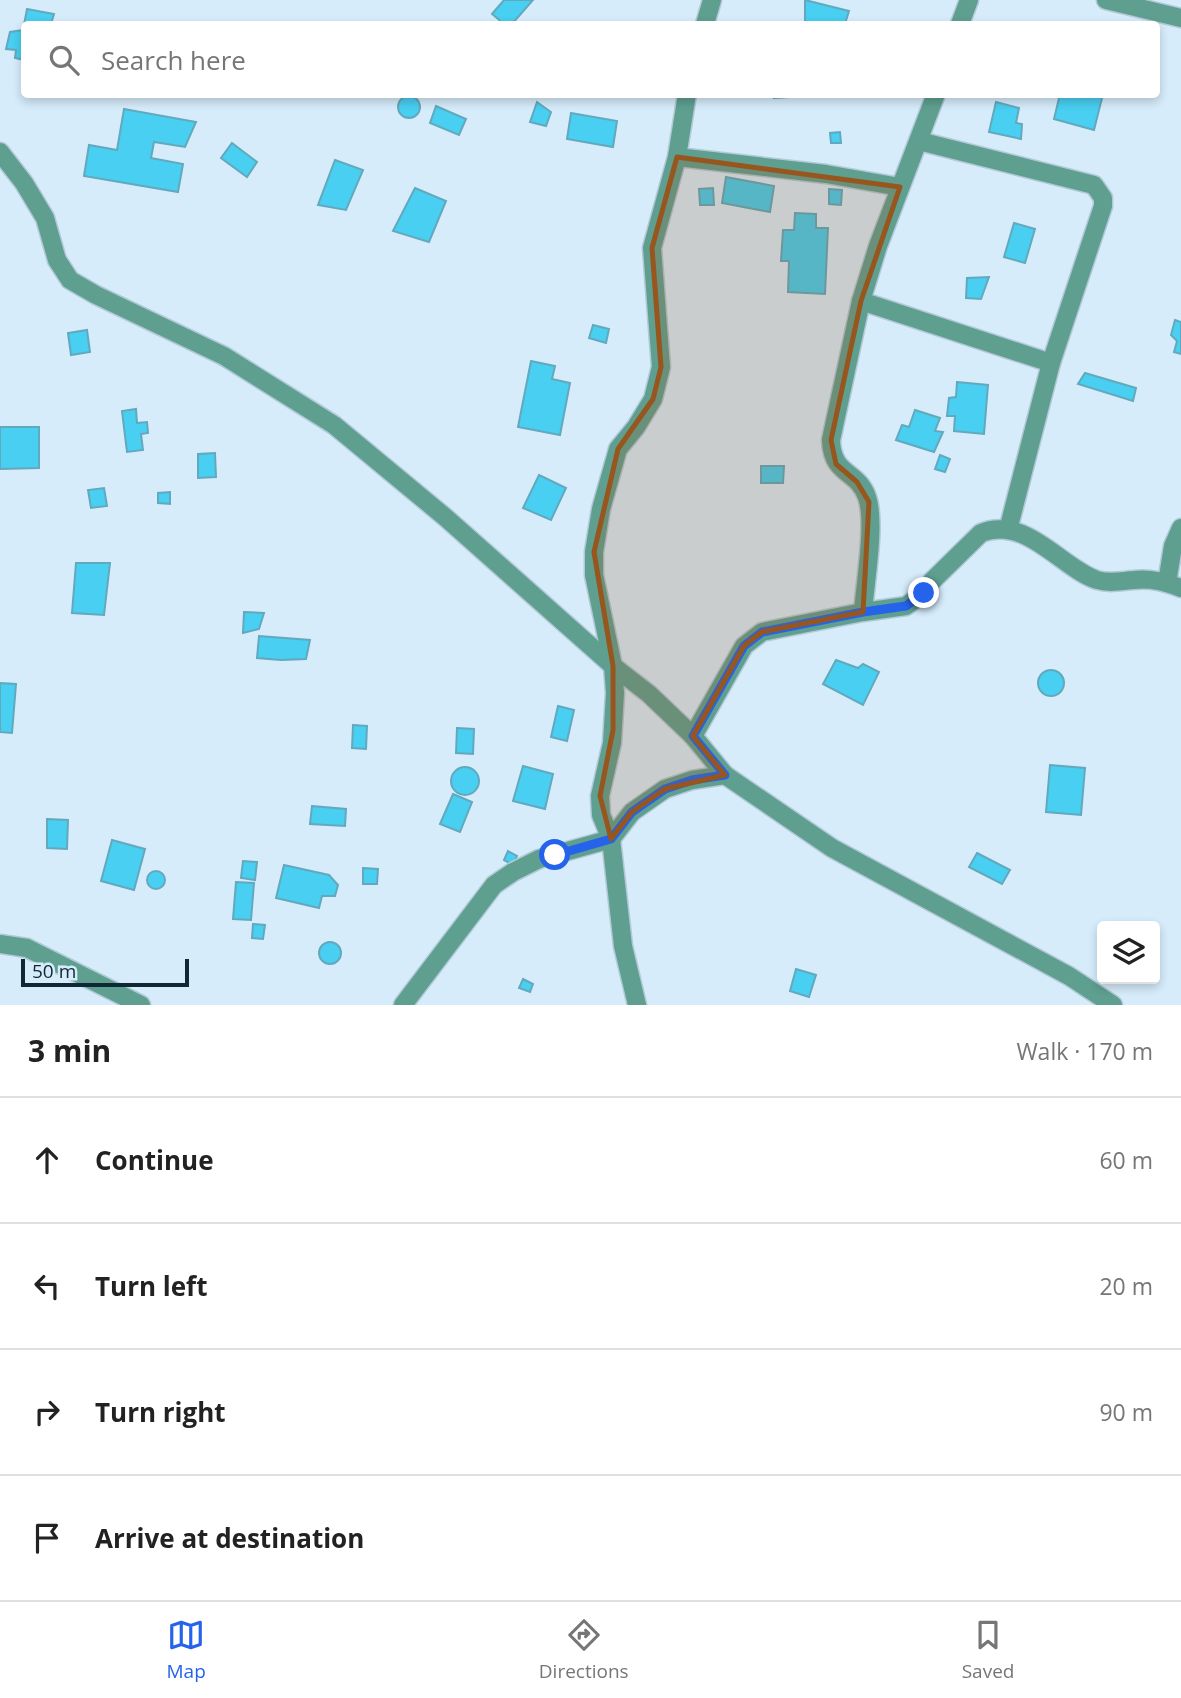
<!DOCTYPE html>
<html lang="en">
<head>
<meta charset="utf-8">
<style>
	body { margin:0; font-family:"Open Sans",sans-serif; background:#f2f2f2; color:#222 }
	.controls { position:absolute; right:21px; bottom:21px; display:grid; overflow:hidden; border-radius:7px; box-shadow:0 4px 10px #0003 }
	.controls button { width:63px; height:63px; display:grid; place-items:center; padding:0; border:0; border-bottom:2px solid #e0e0e0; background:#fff; color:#222; font:35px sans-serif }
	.scale { position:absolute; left:21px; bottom:18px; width:168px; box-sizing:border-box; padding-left:7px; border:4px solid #102735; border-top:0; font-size:19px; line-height:24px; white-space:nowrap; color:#102735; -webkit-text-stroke:5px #d6ecfb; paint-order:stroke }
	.stop { position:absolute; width:21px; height:21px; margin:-16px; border:5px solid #2563eb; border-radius:50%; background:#fff }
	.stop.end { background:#2563eb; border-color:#fff; box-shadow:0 2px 7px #0008 }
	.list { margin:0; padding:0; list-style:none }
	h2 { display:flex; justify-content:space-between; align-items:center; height:91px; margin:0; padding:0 28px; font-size:30px }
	h2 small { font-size:23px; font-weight:400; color:#767676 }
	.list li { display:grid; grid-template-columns:46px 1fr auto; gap:21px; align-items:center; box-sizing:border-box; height:126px; padding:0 28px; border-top:2px solid #e0e0e0 }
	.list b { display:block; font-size:26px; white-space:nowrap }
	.list em { font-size:23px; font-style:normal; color:#767676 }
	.icon { flex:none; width:38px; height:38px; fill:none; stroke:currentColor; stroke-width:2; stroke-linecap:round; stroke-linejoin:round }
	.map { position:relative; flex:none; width:1181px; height:1005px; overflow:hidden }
	.search { position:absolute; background:#fff; box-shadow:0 4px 10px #0003; left:21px; right:21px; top:21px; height:77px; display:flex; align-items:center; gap:18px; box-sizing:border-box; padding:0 24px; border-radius:7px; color:#767676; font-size:26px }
	.sheet { height:595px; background:#fff }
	nav { display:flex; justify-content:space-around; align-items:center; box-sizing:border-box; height:98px; border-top:2px solid #e0e0e0; background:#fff; font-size:19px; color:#767676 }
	nav a { display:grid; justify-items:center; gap:4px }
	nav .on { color:#2563eb }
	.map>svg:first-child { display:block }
	.building { fill:#48cff1; stroke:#62a9bd; stroke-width:2 }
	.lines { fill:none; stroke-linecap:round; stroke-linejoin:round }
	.minor-casing { stroke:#b2c9d7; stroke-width:21 }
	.minor { stroke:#5f9f90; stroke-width:18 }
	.route { stroke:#2563eb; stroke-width:9 }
	.marked { fill:#96561e; fill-opacity:0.2; stroke:#96561e; stroke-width:5; stroke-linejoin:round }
</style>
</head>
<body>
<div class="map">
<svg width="1181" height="1005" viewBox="0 0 1181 1005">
	<rect width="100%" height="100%" fill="#d6ecfb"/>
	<g class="building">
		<polygon points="504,0 533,0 512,24 504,24 492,14"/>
		<polygon points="805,0 849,11 845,24 805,24"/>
		<polygon points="27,9 54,14 51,24 24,24 24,60 15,58 16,50 6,49 10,32 23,30"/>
		<polygon points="774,94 806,94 806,96 774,98"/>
		<polygon points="1060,94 1103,94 1094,130 1054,119"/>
		<circle cx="409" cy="107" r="11"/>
		<polygon points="537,102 551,112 546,126 530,122"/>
		<polygon points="996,102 1019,108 1016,123 1022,124 1021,139 989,132"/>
		<polygon points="436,106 466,119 459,135 430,123"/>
		<polygon points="124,109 196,122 185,147 154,142 151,158 183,164 178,192 84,176 89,145 117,150"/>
		<polygon points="571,113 617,121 613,147 567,139"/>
		<polygon points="840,132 841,143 831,143 830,133"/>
		<polygon points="232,143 257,162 247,177 221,158"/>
		<polygon points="335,160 363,170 346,210 318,205"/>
		<polygon points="726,177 774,186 770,212 722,203"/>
		<polygon points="415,188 446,201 429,242 393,231"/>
		<polygon points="713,188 714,205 700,205 699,189"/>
		<polygon points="829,189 842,190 841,205 829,204"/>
		<polygon points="795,213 816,214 816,228 828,228 825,294 788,292 789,261 781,261 783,230 794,230"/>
		<polygon points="1014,223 1035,229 1025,263 1004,257"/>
		<polygon points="989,277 981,299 966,298 967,278"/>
		<polygon points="1175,320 1181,322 1181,354 1174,352 1177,341 1171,335"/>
		<polygon points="593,325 609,329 606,343 589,338"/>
		<polygon points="87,330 90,352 71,355 68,333"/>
		<polygon points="531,361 555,366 552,379 570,383 560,435 518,427"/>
		<polygon points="1085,373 1136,388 1133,401 1078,384"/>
		<polygon points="957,382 988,385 984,434 954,431 955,416 947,416 949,398 956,397"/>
		<polygon points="136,409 137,423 147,422 148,433 141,434 143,450 127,452 122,411"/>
		<polygon points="915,410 940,418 935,431 943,432 934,452 896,440 902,425 909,427"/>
		<polygon points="0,427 39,427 39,468 0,469"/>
		<polygon points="215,453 216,477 198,478 198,454"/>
		<polygon points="940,455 950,459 945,472 935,469"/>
		<polygon points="761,466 784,466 783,483 761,483"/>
		<polygon points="539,475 566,488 551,520 523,508"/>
		<polygon points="104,488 107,506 91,508 88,490"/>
		<polygon points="170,492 170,504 158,503 158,493"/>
		<polygon points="76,563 110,563 104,615 72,613"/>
		<polygon points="244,612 264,613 259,629 243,633"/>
		<polygon points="259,636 310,640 306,659 281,660 257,658"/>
		<polygon points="836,660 858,668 863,664 879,672 863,705 823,684"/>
		<circle cx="1051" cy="683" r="13"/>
		<polygon points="0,683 16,684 12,733 0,732"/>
		<polygon points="558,706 574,710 567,741 551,737"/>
		<polygon points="353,725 367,726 366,749 352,748"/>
		<polygon points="457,728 474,729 473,754 456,753"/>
		<polygon points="1050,765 1085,768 1081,815 1046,812"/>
		<polygon points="523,766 553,774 545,809 513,801"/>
		<circle cx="465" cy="781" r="14"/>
		<polygon points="453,794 472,802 460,832 440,824"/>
		<polygon points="312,806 346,809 345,826 310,824"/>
		<polygon points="47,819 68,820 67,849 47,848"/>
		<polygon points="112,840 145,849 134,890 101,881"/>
		<polygon points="508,851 517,856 513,865 504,860"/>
		<polygon points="977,853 1010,870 1002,884 969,867"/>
		<polygon points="243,861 257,862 255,880 241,878"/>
		<polygon points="284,865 329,875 338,885 335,896 322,896 319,908 276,898"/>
		<polygon points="363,868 378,869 377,884 363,884"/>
		<circle cx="156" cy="880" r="9"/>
		<polygon points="236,882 254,883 251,920 233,919"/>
		<polygon points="253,924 265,925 263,939 252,938"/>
		<circle cx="330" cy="953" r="11"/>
		<polygon points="796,969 816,975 809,997 790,991"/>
		<polygon points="523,979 533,984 530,992 519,988"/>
	</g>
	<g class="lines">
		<g class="minor-casing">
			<g id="minor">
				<polyline points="1106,0 1181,18"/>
				<polyline points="705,24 712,0"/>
				<polyline points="960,24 969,0"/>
				<polyline points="919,141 1094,185 1103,198 1103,206 1051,363 1008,530"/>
				<polyline points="0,152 24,183 45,218 57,260 70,280 96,295 224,356 334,425 445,517 613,666 649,694 693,736 725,775 832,848 1069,976 1113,1005"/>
				<polyline points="677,157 826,174 900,187"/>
				<polyline points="861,301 1051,363"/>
				<polyline points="1167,583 1173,546 1181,528"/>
				<path d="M863,612C865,584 876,522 867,497C858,470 832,476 831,440L861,301L878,246L936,94"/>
				<path d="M693,736L744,646L762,632L863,612L906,606L924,593L932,581L981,533C1026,515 1061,568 1097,580C1110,584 1121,581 1134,580C1151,578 1165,582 1181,588"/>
				<polyline points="0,944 27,948 141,1005"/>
				<polyline points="403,1005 494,885 513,872 539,859 611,839 632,812 665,789 692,780 725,775"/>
				<polyline points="637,1005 623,946 611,839 601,815 600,796 612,743 615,693 613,666 594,575 594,552 601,509 618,449 636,427 653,399 661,367 652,248 677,157 687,94"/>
			</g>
		</g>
		<use href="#minor" class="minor"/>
	</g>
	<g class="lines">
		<polyline class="route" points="555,855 611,839 632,812 665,789 692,780 725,775 693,736 744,646 762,632 863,612 906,606 924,593"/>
	</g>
	<path class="marked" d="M677,157L900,187L861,301L831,440L836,464L857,482L869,502L863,612L762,632L744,646L693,736L725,775L665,789L632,812L611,839L600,796L613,730V666L594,552L618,449L653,399L661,367L652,248Z"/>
</svg>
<div class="controls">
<button><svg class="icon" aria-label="layers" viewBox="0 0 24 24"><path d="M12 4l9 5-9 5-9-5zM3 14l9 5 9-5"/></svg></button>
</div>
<div class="scale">50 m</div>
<div class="stop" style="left:555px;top:855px"></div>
<div class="stop end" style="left:924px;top:593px"></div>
<div class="search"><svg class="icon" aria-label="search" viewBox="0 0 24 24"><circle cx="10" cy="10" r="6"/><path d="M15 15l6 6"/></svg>Search here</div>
</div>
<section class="sheet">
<h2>3 min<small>Walk · 170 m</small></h2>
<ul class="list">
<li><svg class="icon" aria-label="ahead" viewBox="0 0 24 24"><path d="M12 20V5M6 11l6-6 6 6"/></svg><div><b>Continue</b></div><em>60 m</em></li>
<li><svg class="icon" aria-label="left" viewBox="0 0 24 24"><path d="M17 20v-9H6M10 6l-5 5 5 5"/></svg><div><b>Turn left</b></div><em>20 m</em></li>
<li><svg class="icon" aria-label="right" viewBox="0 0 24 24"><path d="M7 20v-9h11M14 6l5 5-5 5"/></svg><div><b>Turn right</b></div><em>90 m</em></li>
<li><svg class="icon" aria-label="arrive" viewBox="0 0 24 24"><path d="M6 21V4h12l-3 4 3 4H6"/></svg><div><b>Arrive at destination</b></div></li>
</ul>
</section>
<nav>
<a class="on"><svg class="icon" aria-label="map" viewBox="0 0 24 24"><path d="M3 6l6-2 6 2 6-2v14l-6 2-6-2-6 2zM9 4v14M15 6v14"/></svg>Map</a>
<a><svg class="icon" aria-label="directions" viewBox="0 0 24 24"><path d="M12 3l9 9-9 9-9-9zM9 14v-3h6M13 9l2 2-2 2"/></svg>Directions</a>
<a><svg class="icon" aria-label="saved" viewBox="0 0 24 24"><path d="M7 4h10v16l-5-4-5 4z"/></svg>Saved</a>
</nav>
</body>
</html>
